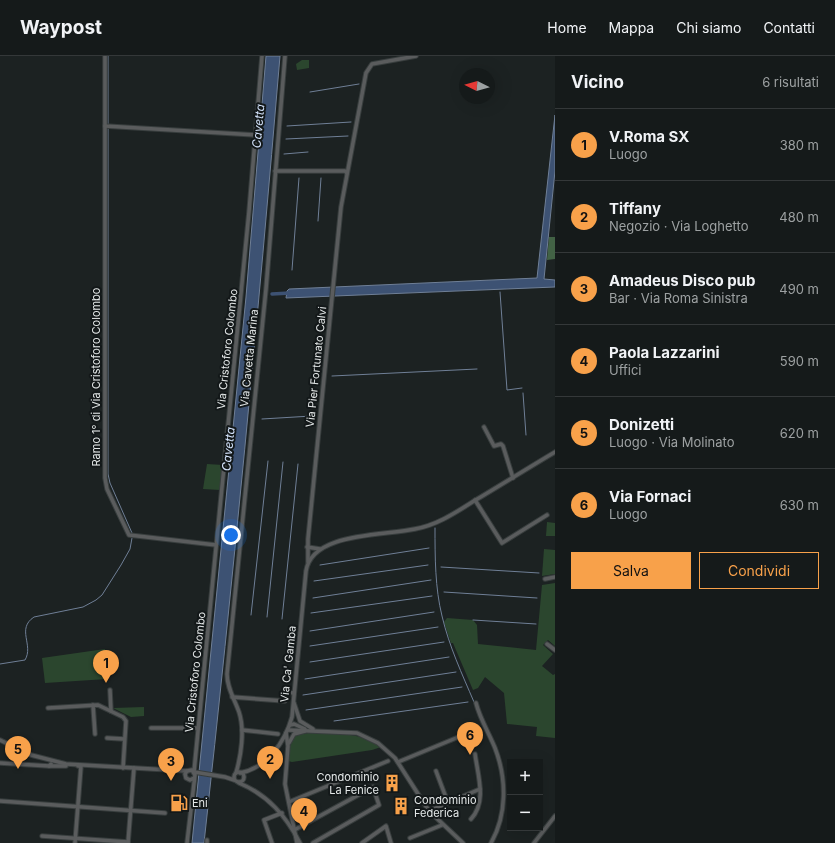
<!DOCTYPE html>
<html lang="it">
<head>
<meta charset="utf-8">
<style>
	body { margin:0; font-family:Inter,sans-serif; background:#1e2323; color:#f1f3f6 }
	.controls { position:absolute; right:12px; bottom:12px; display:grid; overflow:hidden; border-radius:0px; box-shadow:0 4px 16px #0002 }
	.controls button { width:36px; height:36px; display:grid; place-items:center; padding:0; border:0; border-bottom:1px solid #343839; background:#151a1a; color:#f1f3f6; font:20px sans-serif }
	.compass { position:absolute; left:459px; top:12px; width:36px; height:36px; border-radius:50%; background:#151a1a; box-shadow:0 4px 16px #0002; rotate:275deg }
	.you { position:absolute; left:231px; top:479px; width:14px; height:14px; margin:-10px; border:3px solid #fff; border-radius:50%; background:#1a73e8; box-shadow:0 0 0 6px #1a73e833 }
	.badge { display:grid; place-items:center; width:26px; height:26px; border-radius:50%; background:#f8a14a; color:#111; font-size:13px; font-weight:700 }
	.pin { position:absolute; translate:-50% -33px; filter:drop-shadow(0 1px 2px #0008) }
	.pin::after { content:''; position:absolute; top:21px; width:14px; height:12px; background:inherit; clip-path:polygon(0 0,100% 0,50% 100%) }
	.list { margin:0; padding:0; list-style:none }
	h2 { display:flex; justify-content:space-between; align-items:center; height:52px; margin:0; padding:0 16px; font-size:17px }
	h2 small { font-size:13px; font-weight:400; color:#9da1a2 }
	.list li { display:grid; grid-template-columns:26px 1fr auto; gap:12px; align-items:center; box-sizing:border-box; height:72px; padding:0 16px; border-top:1px solid #343839 }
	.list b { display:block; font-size:15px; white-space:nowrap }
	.list p { margin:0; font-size:13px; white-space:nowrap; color:#9da1a2 }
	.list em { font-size:13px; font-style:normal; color:#9da1a2 }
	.actions { display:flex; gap:8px; padding:12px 16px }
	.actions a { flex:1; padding:9px 0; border:1px solid #f8a14a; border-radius:0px; text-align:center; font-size:14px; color:#f8a14a }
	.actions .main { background:#f8a14a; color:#111 }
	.map { position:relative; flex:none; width:555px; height:787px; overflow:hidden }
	header { display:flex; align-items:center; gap:24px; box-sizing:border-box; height:56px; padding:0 20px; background:#151a1a; border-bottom:1px solid #343839 }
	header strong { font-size:19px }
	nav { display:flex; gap:22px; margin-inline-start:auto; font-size:14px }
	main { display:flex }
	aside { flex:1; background:#151a1a }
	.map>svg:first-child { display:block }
	.green { fill:#2b462e }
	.forest { fill:#426245 }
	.water { fill:#3d5273; stroke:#6f7f96 }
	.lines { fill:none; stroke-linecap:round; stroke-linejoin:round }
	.stream { stroke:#6f7f96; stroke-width:1 }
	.canal { stroke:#3d5273; stroke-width:3.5 }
	.minor-casing { stroke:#383e3e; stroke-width:5.5 }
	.minor { stroke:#5a5c5d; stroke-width:3.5 }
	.labels { text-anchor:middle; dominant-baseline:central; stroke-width:4; stroke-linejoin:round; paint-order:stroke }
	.street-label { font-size:11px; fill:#e4e8e8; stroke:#131819 }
	.poi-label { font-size:11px; fill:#e4e8e8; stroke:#131819; text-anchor:start }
	.water-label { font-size:12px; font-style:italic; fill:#d2e1f9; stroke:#131819 }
</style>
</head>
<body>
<header>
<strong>Waypost</strong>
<nav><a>Home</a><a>Mappa</a><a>Chi siamo</a><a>Contatti</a></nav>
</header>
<main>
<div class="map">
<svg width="555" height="787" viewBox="0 0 555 787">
	<rect width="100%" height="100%" fill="#1c2222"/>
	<g class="green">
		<polygon points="302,4 309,4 309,12 297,14 296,8"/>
		<polygon points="207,408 223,409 220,434 203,433"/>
		<polygon points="547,466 555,467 555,480 546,480"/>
		<polygon points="544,493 555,494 555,518 542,520"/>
		<polygon points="555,527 555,590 548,584 543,589 553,598 542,610 553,619 555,618 555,682 536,680 537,671 507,668 504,637 485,621 478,632 473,634 453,587 451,587 444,566 447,562 473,564 477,569 478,588 536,594 542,529"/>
		<polygon points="105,593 107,623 45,627 42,602"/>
		<polygon points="144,651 144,660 131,661 113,652"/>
		<path d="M314,676C338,677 361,677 381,691L372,694L292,706L288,705L291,683L296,679Z"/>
	</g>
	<polygon class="forest" points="549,181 555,181 555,203 547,204"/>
	<g class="water">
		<path d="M266,0H280C258,263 233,525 204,787H192L246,241Z"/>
		<polygon points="555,59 555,115 544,223 555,224 555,231 286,242 287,235 289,233 537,222"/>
	</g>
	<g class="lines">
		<g class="stream">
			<polyline points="310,36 359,28"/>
			<polyline points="108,69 108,0"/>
			<polyline points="287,70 351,66"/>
			<polyline points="108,72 108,418 110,427 132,477"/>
			<polyline points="286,83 348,80"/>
			<polyline points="284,98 308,96"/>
			<polyline points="318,165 321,122"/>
			<polyline points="292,214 299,122"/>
			<polyline points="500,236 507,334 522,332"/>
			<polyline points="332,320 477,313"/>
			<polyline points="523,337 526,379"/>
			<polyline points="262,363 312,360"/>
			<path d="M435,472C435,501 435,532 442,560C449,590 462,618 474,646"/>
			<polyline points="320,509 429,492"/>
			<polyline points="441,511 539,517"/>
			<polyline points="314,525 428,509"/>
			<polyline points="444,536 537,542"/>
			<polyline points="313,542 431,524"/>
			<polyline points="311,557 432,540"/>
			<polyline points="251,559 268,405"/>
			<polyline points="267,561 283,406"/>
			<polyline points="282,563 298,408"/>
			<polyline points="473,564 536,568"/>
			<polyline points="310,575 434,556"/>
			<polyline points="310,590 438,571"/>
			<polyline points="310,606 444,586"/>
			<path d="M0,608L25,604C34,589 16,573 34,561L83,551L96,544L102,539L121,509L130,493L132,482"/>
			<polyline points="305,623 449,601"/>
			<polyline points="303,639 456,616"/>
			<polyline points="306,654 462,631"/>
			<polyline points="334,665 468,646"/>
		</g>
		<polyline class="canal" points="272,238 290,237"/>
		<g class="minor-casing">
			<g id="minor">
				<polyline points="105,0 105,70 256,79"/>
				<polyline points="105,70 105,422 107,433 129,479 216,489"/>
				<polyline points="275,115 345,115 347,117"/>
				<polyline points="484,371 494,390 501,388 503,390 513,422"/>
				<polyline points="475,444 502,487 547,459"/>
				<polyline points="307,491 320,493"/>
				<polyline points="308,506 308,483 341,151 366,17 372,8 416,0"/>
				<polyline points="545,523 555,521"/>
				<polyline points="547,588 555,594"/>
				<polyline points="110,634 111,655"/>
				<polyline points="232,641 285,645 286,636 294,637"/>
				<polyline points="294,647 300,665 313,673"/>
				<path d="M476,647C480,663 489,677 495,692C507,723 507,759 491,787"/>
				<polyline points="93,649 95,678"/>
				<polyline points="48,652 98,649 123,661 126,665 123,712"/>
				<polyline points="290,669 294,668 305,673"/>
				<polyline points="151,672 198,672"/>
				<polyline points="242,674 278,678"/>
				<polyline points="288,674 357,677 378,687 395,702 429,755 463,787"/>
				<polyline points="286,677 288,690 285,728 297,787"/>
				<polyline points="107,682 124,683"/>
				<polyline points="0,684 31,699 66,708 187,715"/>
				<polyline points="289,687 294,678 305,675"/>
				<polyline points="398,706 461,680"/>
				<polyline points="0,707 49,710 51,708"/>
				<polyline points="49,710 66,710"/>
				<polyline points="436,715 448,747"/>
				<circle cx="239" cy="721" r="5"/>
				<polyline points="194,716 249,156 262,0"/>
				<polyline points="194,716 225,721 234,724"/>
				<path d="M236,717C241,700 245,674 239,656C234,642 227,632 227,618L266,233L285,0"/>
				<path d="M240,717C267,712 285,686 292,661L306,515C312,476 384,480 415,473C437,469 455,457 474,445C501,429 528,412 555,396"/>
				<path d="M239,727C268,739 286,760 300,787"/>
				<polyline points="0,745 165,757"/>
				<polyline points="289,746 388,705"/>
				<polyline points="429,755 480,733"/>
				<path d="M471,763C487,746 478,720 475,698"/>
				<polyline points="296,773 373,731 379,749 313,787"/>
				<polyline points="42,780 128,786"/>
				<polyline points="410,782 442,769"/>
				<polyline points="75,787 81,710 78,710"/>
				<polyline points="128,787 134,712"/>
				<polyline points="187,787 195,719 192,714 187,715 185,718 186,722 190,724 194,722"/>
				<polyline points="207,787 207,784"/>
				<polyline points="272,787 264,764 282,757"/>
				<polyline points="362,787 386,770 391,787"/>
				<polyline points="534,787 555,760"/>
			</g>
		</g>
		<use href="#minor" class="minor"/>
	</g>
	<defs>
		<g id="building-bare" transform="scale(1.38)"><path d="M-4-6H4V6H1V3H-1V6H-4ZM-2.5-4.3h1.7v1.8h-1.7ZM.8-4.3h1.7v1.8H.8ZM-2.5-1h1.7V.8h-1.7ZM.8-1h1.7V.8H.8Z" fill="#f8a14a" stroke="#131819" stroke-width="2.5" paint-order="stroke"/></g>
		<g id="fuel-bare" transform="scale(1.38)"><path d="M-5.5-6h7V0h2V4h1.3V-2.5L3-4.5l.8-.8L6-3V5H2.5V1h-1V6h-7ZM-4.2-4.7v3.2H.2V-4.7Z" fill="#f8a14a" stroke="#131819" stroke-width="2.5" paint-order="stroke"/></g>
	</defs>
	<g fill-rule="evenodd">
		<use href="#building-bare" x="392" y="727"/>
		<use href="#fuel-bare" x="179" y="747"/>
		<use href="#building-bare" x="401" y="750"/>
	</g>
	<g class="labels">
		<g class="street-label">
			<text transform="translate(227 293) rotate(-84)">Via Cristoforo Colombo</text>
			<text transform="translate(249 302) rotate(-84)">Via Cavetta Marina</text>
			<text transform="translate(316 311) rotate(-84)">Via Pier Fortunato Calvi</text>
			<text transform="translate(96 321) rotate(-90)">Ramo 1° di Via Cristoforo Colombo</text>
			<text transform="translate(288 608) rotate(-84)">Via Ca' Gamba</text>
			<text transform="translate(195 616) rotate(-84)">Via Cristoforo Colombo</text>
		</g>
		<g class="poi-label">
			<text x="379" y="721" text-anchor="end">Condominio<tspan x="379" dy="13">La Fenice</tspan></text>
			<text x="414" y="744">Condominio<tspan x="414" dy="13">Federica</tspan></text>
			<text x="192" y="747">Eni</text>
		</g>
		<g class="water-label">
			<text transform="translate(258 70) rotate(-85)">Cavetta</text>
			<text transform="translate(228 393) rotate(-84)">Cavetta</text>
		</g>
	</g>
</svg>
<div class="controls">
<button>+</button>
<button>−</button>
</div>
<svg class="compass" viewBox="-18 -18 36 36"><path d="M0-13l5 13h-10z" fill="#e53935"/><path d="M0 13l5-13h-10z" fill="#9da1a2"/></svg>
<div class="you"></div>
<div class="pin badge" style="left:106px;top:627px">1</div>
<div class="pin badge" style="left:270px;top:723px">2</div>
<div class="pin badge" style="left:171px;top:725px">3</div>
<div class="pin badge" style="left:304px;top:775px">4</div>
<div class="pin badge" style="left:18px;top:713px">5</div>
<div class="pin badge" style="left:470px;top:699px">6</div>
</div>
<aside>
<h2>Vicino<small>6 risultati</small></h2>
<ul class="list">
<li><span class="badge">1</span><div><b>V.Roma SX</b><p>Luogo</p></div><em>380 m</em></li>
<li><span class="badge">2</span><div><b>Tiffany</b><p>Negozio · Via Loghetto</p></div><em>480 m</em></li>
<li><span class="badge">3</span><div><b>Amadeus Disco pub</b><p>Bar · Via Roma Sinistra</p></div><em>490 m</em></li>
<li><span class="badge">4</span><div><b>Paola Lazzarini</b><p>Uffici</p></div><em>590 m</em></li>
<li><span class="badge">5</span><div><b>Donizetti</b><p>Luogo · Via Molinato</p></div><em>620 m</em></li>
<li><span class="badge">6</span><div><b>Via Fornaci</b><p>Luogo</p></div><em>630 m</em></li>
</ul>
<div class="actions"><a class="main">Salva</a><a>Condividi</a></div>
</aside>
</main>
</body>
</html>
